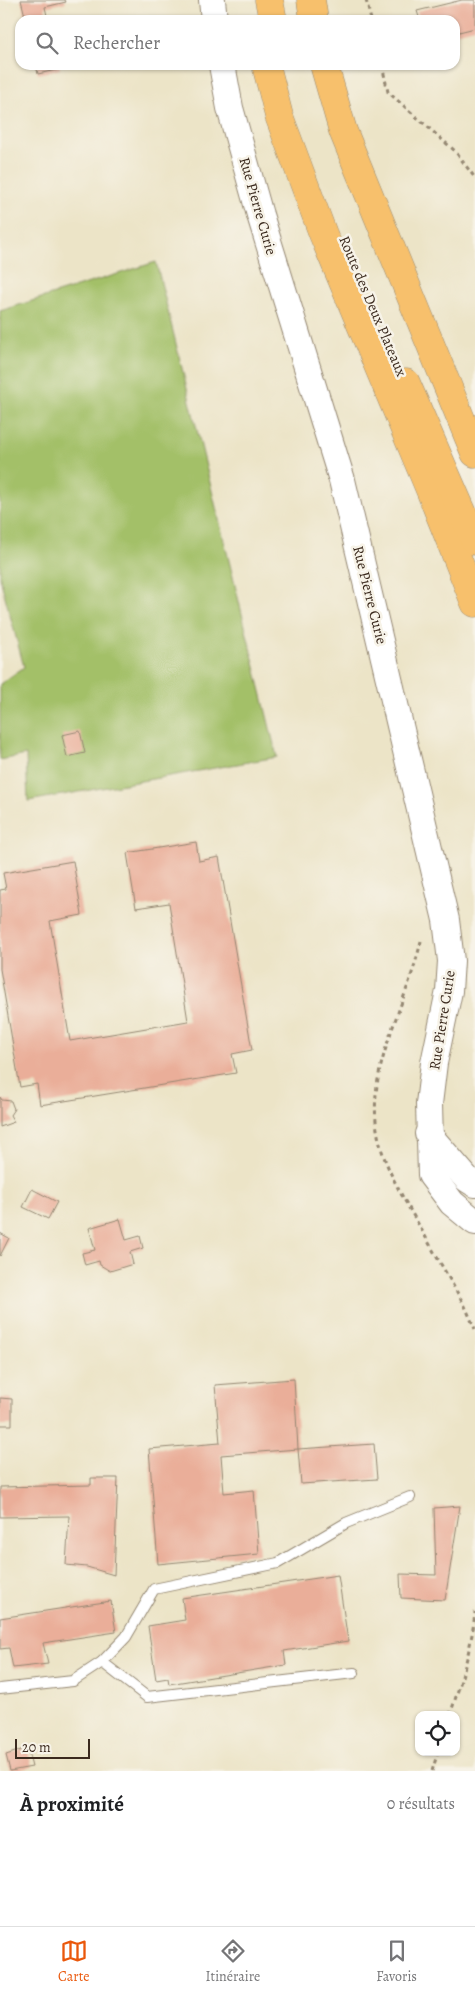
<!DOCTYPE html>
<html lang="fr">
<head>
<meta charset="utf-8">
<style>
	body { margin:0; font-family:Alegreya,serif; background:#f2f2f2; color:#202124 }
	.controls { position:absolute; right:15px; bottom:15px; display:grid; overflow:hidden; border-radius:10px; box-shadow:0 1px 4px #0004 }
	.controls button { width:45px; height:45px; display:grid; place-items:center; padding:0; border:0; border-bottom:1px solid #e0e0e0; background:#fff; color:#202124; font:25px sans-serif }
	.scale { position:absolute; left:15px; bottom:12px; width:75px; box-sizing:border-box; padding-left:5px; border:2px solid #3b2a1e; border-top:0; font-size:14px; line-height:18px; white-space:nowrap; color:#3b2a1e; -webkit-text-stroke:4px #f7f3e8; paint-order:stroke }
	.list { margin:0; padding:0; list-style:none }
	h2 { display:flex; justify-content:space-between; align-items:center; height:65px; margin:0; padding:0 20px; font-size:21px }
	h2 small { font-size:16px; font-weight:400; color:#757577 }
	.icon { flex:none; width:28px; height:28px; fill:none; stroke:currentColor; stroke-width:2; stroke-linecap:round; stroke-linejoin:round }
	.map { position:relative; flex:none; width:475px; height:1771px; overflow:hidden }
	.search { position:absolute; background:#fff; box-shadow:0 1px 4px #0004; left:15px; right:15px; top:15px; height:55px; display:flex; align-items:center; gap:12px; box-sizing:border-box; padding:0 18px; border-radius:15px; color:#757577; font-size:19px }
	.sheet { height:155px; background:#fff }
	nav { display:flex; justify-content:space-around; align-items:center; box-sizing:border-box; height:70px; border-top:1px solid #e0e0e0; background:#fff; font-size:14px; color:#757577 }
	nav a { display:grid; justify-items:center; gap:2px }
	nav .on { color:#ea580c }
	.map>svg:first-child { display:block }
	.green { fill:#a3c068; stroke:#6f7543 }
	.building { fill:#eaae99 }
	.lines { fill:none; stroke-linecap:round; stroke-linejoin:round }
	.service-casing { stroke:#948772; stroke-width:12 }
	.tertiary-casing { stroke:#948772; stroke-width:28 }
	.primary-casing { stroke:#948772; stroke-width:29 }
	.path { stroke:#948772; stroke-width:3; stroke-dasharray:4 4; stroke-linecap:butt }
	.service { stroke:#fff; stroke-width:10 }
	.tertiary { stroke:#fff; stroke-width:26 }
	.primary { stroke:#f7c06c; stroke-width:28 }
	.labels { text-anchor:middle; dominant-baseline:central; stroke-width:5; stroke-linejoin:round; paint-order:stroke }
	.street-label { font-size:15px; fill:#3b2a1e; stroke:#f7f3e8 }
</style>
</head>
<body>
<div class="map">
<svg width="475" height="1771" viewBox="0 0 475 1771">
	<rect width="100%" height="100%" fill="#f7f3e8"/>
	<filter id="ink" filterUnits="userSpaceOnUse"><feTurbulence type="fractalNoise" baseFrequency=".02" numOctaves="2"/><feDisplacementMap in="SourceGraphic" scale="10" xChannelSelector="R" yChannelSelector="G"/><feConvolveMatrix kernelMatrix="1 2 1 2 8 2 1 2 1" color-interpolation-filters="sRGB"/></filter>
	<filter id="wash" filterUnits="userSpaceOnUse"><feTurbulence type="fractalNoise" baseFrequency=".0096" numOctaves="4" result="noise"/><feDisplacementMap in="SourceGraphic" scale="20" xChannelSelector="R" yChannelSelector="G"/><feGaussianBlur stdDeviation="1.12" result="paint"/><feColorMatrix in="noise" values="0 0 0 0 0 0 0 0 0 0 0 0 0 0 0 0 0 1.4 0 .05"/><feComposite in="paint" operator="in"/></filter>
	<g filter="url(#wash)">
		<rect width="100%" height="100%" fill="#ece4c7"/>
		<polygon class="green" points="156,262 277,757 28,801 26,755 0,760 0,684 24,667 0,578 0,311"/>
		<g id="blocks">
			<g class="building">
				<polygon points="21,0 65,0 66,2 45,7 48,20 26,20"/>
				<polygon points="462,0 475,0 475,28 455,33 455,20 420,20 417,11"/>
				<polygon points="36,65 59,65 60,69 38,74"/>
				<polygon points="80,731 85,753 67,757 62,735"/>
				<polygon points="196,842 199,861 219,857 252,1050 232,1054 236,1073 40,1105 37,1084 20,1087 0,969 0,890 6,889 3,873 73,861 82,915 50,921 70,1041 188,1021 169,903 136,908 127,853"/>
				<polygon points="0,1097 2,1100 11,1101 14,1109 10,1115 14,1122 0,1127"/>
				<polygon points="32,1189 57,1202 48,1219 23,1207"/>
				<polygon points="120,1219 126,1240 140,1236 143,1248 130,1252 133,1264 110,1271 100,1265 99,1261 85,1265 82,1253 95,1250 89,1228"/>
				<polygon points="0,1233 9,1238 0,1256"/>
				<polygon points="294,1379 298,1449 374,1444 377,1479 301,1484 298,1449 221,1455 224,1493 254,1490 259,1554 158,1564 149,1449 220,1443 215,1385"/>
				<polygon points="0,1398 12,1399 12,1425 0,1425"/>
				<polygon points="91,1478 118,1478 114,1575 87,1567 66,1565 69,1516 0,1517 0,1487 91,1485"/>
				<polygon points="460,1506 445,1600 401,1598 400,1574 436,1575 434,1508"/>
				<polygon points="338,1575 348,1641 284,1651 286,1665 169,1684 168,1678 156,1680 148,1626 185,1620 182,1598"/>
				<polygon points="111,1601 116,1632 43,1643 48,1664 13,1668 9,1648 0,1649 0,1618"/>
				<polygon points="27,1748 32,1767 10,1771 6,1755"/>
			</g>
		</g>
	</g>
	<g filter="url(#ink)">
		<use href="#blocks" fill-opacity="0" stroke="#948772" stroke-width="1"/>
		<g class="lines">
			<g class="service-casing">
				<g id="service">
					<polyline points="102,1662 147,1697 354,1673"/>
					<polyline points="0,1689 73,1681 102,1662 126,1637 154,1589 278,1563 346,1523 410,1497"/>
				</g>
			</g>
			<g class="tertiary-casing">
				<g id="tertiary">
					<polyline points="212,0 214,20"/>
					<polyline points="222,65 230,108 260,215 342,480 446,920 451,961 449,991 434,1063 429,1104 431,1175 452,1203 475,1222"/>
					<polyline points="428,1134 467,1179 475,1184"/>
				</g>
			</g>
			<g class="primary-casing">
				<g id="primary">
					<polyline points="269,0 273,20"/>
					<polyline points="311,0 314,20"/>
					<polyline points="266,65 279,116 323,234 430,490 475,603"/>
					<polyline points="324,65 343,131 475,453"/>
					<polyline points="406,383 475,541"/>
				</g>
			</g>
			<g class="path">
				<polyline points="366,0 371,20"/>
				<polyline points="382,65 388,92 455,151 475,178"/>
				<path d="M421,941C411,986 389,1028 379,1074C366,1138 390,1175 420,1227C435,1254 450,1280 465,1306L475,1329"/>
				<path d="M450,1715C461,1682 472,1646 475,1612"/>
				<polyline points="432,1771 438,1752"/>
			</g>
			<use href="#service" class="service"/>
			<use href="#tertiary" class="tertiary"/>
			<use href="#primary" class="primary"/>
		</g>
	</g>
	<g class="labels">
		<g class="street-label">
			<text transform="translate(258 206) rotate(74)">Rue Pierre Curie</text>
			<text transform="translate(373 306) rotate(67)">Route des Deux Plateaux</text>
			<text transform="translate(370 595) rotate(76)">Rue Pierre Curie</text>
			<text transform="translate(442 1020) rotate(-81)">Rue Pierre Curie</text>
		</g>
	</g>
</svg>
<div class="controls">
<button><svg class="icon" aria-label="locate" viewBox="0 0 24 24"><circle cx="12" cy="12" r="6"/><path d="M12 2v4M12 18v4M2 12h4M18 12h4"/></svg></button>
</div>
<div class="scale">20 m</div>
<div class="search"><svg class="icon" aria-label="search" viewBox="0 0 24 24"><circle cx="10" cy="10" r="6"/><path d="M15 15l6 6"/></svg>Rechercher</div>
</div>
<section class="sheet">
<h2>À proximité<small>0 résultats</small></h2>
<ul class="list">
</ul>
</section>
<nav>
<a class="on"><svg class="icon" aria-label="map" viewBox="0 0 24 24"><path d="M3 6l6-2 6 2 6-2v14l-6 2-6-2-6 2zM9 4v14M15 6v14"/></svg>Carte</a>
<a><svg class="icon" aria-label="directions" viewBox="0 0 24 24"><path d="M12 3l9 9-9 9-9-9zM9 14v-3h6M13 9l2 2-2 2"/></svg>Itinéraire</a>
<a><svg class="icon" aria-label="saved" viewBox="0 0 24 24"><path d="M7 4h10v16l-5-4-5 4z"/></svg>Favoris</a>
</nav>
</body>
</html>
